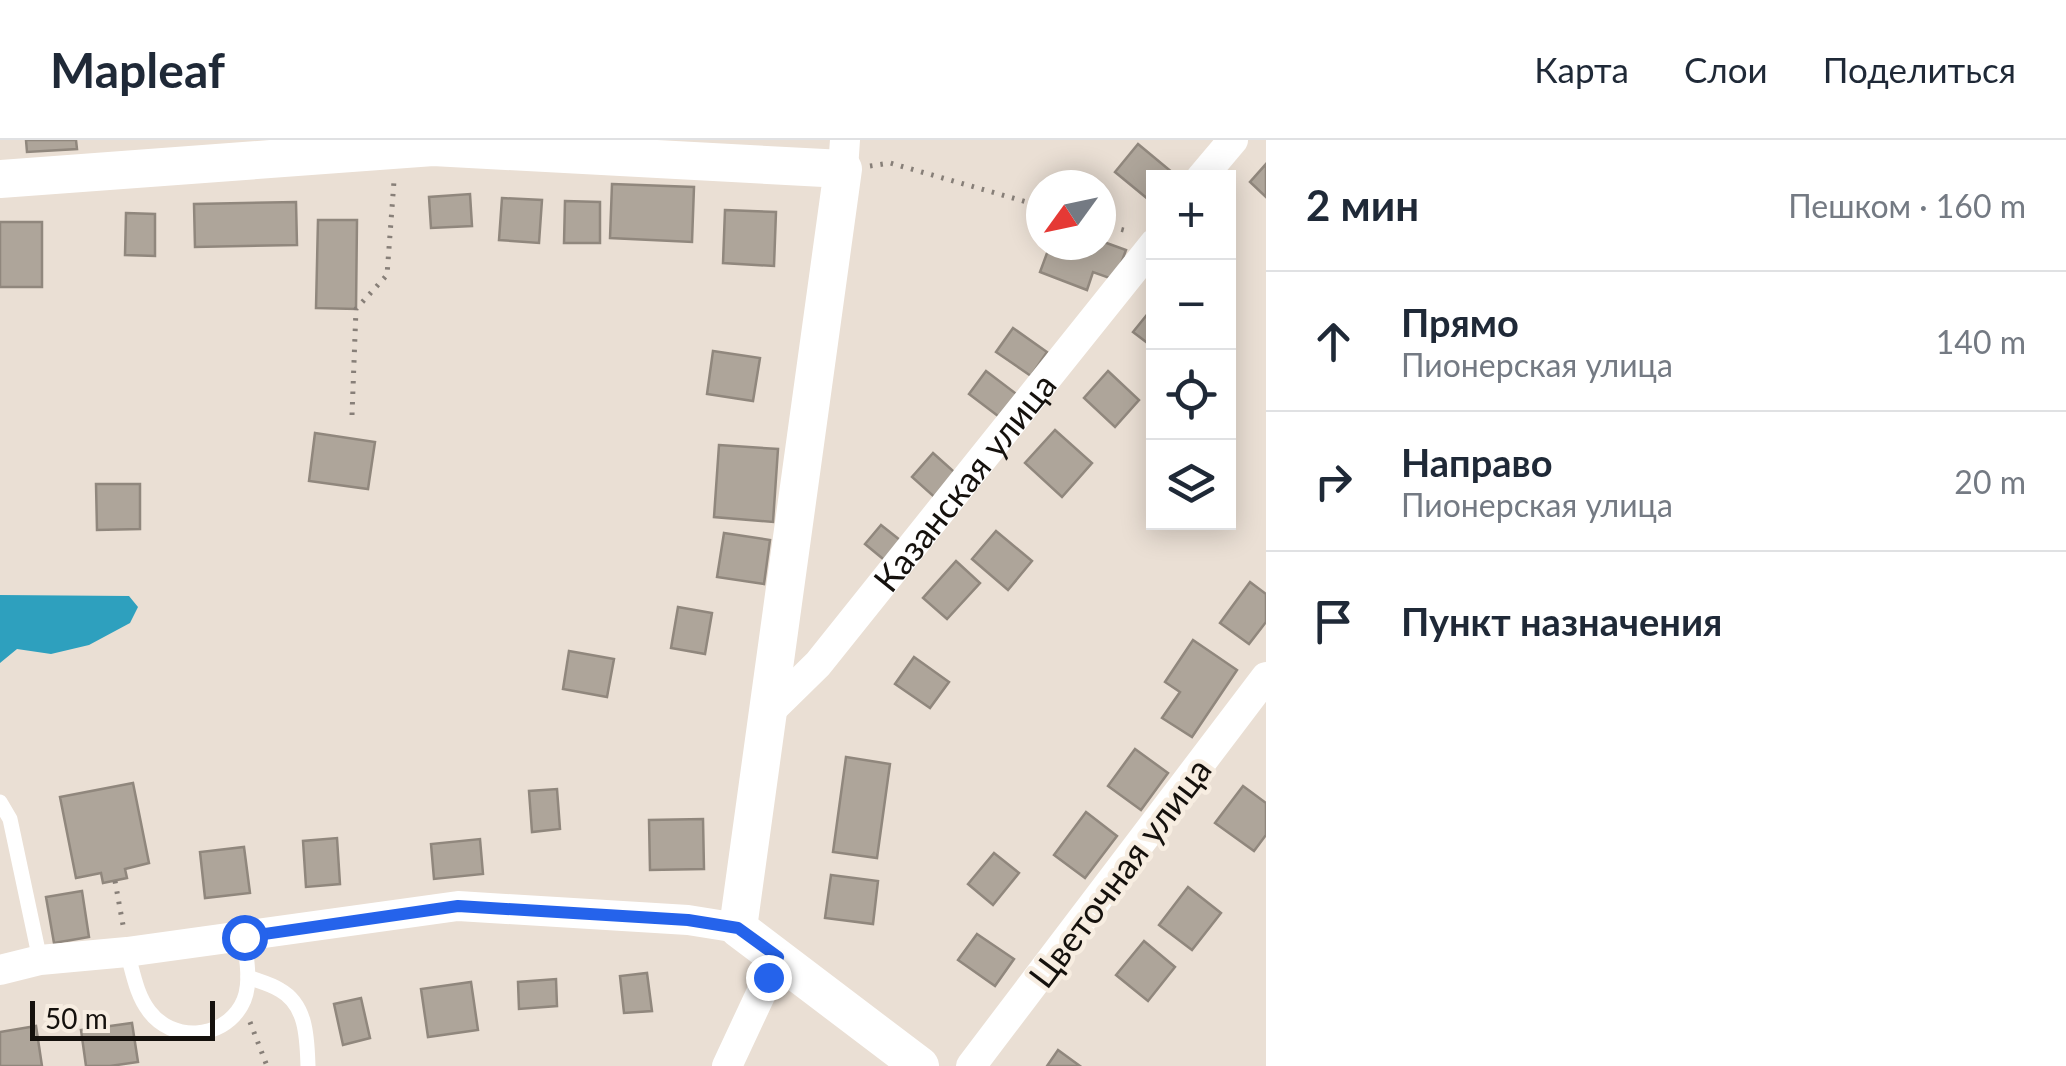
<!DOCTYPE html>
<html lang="ru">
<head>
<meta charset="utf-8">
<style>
	body { margin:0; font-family:Lato,sans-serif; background:#f2f2f3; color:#1f2937 }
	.controls { position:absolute; right:30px; top:30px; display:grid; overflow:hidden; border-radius:0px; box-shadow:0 5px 25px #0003 }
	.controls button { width:90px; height:90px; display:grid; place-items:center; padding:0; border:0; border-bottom:2px solid #e0e1e3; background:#fff; color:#1f2937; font:50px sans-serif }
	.compass { position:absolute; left:1026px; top:30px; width:90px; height:90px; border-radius:50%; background:#fff; box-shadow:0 5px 25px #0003; rotate:237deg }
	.scale { position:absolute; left:30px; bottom:25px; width:185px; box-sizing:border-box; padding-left:10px; border:5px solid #15110d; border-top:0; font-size:28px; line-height:35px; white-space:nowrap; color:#15110d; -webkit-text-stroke:8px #f7ede1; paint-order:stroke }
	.stop { position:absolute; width:30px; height:30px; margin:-22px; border:8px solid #2563eb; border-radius:50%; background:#fff }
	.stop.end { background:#2563eb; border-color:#fff; box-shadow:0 2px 10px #0008 }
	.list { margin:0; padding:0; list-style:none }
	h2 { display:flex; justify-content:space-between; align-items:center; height:130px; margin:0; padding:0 40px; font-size:42px }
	h2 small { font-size:32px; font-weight:400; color:#747a83 }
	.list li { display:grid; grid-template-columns:65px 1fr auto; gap:30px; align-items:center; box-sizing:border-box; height:140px; padding:0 40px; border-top:2px solid #e0e1e3 }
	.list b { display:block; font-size:38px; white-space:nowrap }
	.list p { margin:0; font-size:32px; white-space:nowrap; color:#747a83 }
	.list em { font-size:32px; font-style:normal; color:#747a83 }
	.icon { flex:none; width:55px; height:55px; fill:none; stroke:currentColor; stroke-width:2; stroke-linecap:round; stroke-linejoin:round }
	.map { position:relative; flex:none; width:1266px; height:926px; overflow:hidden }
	header { display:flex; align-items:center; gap:60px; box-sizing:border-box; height:140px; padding:0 50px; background:#fff; border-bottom:2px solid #e0e1e3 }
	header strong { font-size:48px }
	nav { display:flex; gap:55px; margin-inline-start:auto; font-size:35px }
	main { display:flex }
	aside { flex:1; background:#fff }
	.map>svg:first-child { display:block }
	.water { fill:#2ea0be }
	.building { fill:#aea59a; stroke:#90877d; stroke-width:2.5 }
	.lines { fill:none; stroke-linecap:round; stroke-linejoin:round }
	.path { stroke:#877f78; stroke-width:5; stroke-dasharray:2.5 8; stroke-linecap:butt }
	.service { stroke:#fff; stroke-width:15 }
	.minor { stroke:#fff; stroke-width:30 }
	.tertiary { stroke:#fff; stroke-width:38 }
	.route { stroke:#2563eb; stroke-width:12 }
	.labels { text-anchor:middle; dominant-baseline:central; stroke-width:9; stroke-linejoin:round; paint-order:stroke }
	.street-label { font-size:35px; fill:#15110d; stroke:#f7ede1 }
</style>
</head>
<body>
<header>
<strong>Mapleaf</strong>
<nav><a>Карта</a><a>Слои</a><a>Поделиться</a></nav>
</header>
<main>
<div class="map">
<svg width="1266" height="926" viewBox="0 0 1266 926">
	<rect width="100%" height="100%" fill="#eadfd4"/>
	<polygon class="water" points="0,455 129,456 138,467 130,483 89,505 51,514 17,509 0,523"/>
	<g class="building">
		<polygon points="26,0 76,0 77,9 27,12"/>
		<polygon points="1138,4 1179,38 1154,38 1154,64 1115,32"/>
		<polygon points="1266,24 1266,57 1250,42"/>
		<polygon points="612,44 694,47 692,102 610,98"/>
		<polygon points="470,54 472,86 431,88 429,57"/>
		<polygon points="502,58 542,60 539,103 499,100"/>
		<polygon points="565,61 600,62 600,103 564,103"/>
		<polygon points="296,62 297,105 195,107 194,64"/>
		<polygon points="725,70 776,72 774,126 723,123"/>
		<polygon points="126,73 155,74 155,116 125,115"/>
		<polygon points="318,80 357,80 356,169 316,168"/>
		<rect x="0" y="82" width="42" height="65"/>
		<polygon points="1101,101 1126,110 1115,140 1093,132 1087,150 1040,132 1050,105 1101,105"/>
		<polygon points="1154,166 1154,208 1133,192"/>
		<polygon points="1013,188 1047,212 1031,236 996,212"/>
		<polygon points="713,211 760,218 753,261 707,254"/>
		<polygon points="986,231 1019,256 1002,279 969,254"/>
		<polygon points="1108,231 1139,260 1115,287 1084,258"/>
		<polygon points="1055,290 1092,323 1062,357 1025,323"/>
		<polygon points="315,293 375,302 368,349 309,341"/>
		<polygon points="719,305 778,309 773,382 714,377"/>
		<polygon points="933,313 961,338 940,362 912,337"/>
		<polygon points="96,344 140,344 140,389 97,390"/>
		<polygon points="881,385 910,408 894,428 865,404"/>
		<polygon points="996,391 1032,421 1008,450 972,419"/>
		<polygon points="724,393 770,400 764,444 717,437"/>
		<polygon points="956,421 980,443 947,479 923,458"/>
		<polygon points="1250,442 1266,454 1266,482 1249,504 1220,483"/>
		<polygon points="678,467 712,473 705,514 671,508"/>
		<polygon points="1193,500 1237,530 1192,597 1162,578 1180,552 1165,542"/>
		<polygon points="569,511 614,519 607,557 563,549"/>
		<polygon points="914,517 949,542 930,568 895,544"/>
		<polygon points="1135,609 1168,633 1141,670 1108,646"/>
		<polygon points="846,617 890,624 877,718 833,712"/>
		<polygon points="133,643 149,723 125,729 127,738 103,743 101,733 76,738 60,657"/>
		<polygon points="1243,646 1266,663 1266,695 1254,711 1215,683"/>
		<polygon points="557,649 560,689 532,692 529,651"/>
		<polygon points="1086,672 1117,696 1085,738 1054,715"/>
		<polygon points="703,679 704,729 650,730 649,680"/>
		<polygon points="337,698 340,744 306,747 303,701"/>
		<polygon points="480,699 483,734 434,739 431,704"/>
		<polygon points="244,707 250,753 205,758 200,712"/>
		<polygon points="994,713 1019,733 993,765 968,744"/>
		<polygon points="831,735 878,741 873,784 825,778"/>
		<polygon points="1188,747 1221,773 1192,810 1159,785"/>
		<polygon points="82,751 89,797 54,803 46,757"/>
		<polygon points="977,794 1014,819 995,846 958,820"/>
		<polygon points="1144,801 1175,827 1148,861 1116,835"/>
		<polygon points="647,833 652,871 624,873 620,836"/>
		<polygon points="556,839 557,866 519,869 518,842"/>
		<polygon points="471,842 478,890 428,897 421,849"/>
		<polygon points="361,858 370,898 343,905 334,864"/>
		<polygon points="132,883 138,922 110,926 86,926 81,890"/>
		<polygon points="36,886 42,926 0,926 0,892"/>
		<polygon points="1058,910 1080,926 1047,926"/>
	</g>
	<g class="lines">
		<g class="path">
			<polyline points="870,26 890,23 1041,66"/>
			<polyline points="1101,84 1131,92"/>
			<polyline points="352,275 356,169 387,135 394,41"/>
			<polyline points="115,741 123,785"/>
			<polyline points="250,882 267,926"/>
		</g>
		<g class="service">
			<polyline points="0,662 10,679 40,820"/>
			<path d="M127,812C133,832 136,854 149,871C172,902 221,900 241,866C253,846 246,818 244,797"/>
			<path d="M248,837C258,841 271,844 280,850C307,865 307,899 308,926"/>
		</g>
		<g class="minor">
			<polyline points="843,29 845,0"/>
			<polyline points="1201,38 1233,0"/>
			<path id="s1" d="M767,574L818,524L1154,104"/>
			<polyline points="0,830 40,820 127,812 458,766 688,780 738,788"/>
			<polyline points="727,926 778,817"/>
			<polyline points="971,926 1266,537"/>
		</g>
		<polyline class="tertiary" points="0,39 433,7 843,29 738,788 920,926"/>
	</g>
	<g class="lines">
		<polyline class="route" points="244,797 458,766 688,780 738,788 778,817 768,837"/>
	</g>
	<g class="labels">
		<g class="street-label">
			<text stroke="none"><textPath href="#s1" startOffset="305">Казанская улица</textPath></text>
			<text transform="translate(1119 732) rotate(-53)">Цветочная улица</text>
		</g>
	</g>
</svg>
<div class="controls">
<button>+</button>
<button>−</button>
<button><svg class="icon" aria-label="locate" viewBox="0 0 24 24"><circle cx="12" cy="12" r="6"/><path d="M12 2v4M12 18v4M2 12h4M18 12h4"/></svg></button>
<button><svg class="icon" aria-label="layers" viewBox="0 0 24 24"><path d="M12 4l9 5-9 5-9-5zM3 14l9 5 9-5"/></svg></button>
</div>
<svg class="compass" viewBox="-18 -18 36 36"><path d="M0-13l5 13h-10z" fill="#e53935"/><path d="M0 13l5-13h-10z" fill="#747a83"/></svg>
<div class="scale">50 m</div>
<div class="stop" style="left:244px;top:797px"></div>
<div class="stop end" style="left:768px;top:837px"></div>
</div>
<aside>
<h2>2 мин<small>Пешком · 160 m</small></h2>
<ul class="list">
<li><svg class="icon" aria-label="ahead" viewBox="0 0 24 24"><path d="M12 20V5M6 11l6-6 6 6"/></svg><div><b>Прямо</b><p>Пионерская улица</p></div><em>140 m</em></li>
<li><svg class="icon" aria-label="right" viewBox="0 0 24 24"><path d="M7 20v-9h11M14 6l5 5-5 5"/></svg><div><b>Направо</b><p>Пионерская улица</p></div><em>20 m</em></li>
<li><svg class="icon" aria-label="arrive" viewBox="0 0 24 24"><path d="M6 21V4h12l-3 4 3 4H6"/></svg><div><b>Пункт назначения</b></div></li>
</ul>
</aside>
</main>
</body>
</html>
